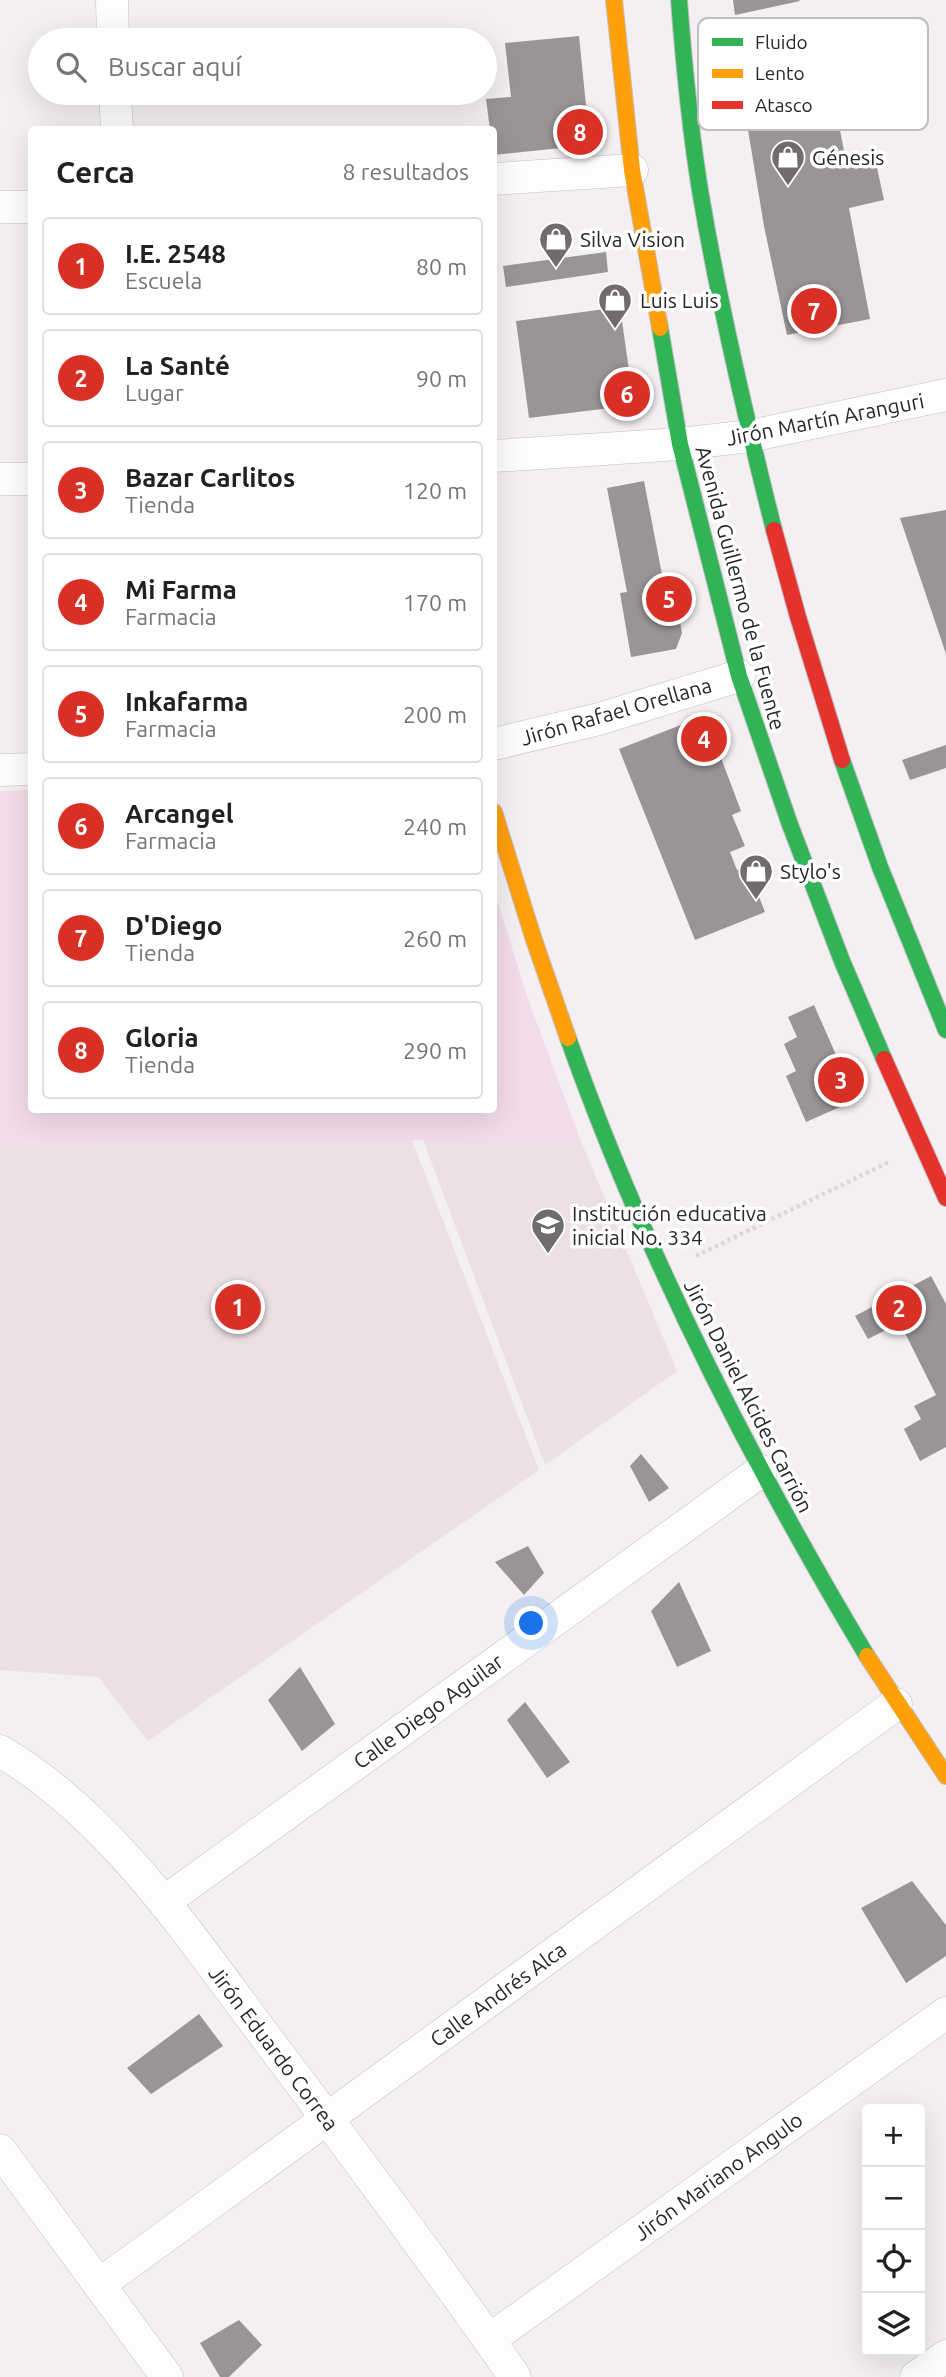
<!DOCTYPE html>
<html lang="es">
<head>
<meta charset="utf-8">
<style>
	body { margin:0; font-family:Ubuntu,sans-serif; background:#f6f6f6; color:#202124 }
	.controls { position:absolute; right:21px; bottom:21px; display:grid; overflow:hidden; border-radius:7px; box-shadow:0 7px 28px #0002 }
	.controls button { width:63px; height:63px; display:grid; place-items:center; padding:0; border:0; border-bottom:2px solid #e0e0e0; background:#fff; color:#202124; font:35px sans-serif }
	.you { position:absolute; left:532px; top:1624px; width:24px; height:24px; margin:-18px; border:5px solid #fff; border-radius:50%; background:#1a73e8; box-shadow:0 0 0 10px #1a73e833 }
	.badge { display:grid; place-items:center; width:46px; height:46px; border-radius:50%; background:#d93025; color:#fff; font-size:23px; font-weight:700 }
	.pin { position:absolute; translate:-50% -50%; border:4px solid #fff; box-shadow:0 2px 7px #0006 }
	.list { margin:0; padding:0; list-style:none }
	h2 { display:flex; justify-content:space-between; align-items:center; height:91px; margin:0; padding:0 28px; font-size:30px }
	h2 small { font-size:23px; font-weight:400; color:#757577 }
	.list li { display:grid; grid-template-columns:46px 1fr auto; gap:21px; align-items:center; box-sizing:border-box; height:98px; margin:0 14px 14px; padding:0 14px; border:2px solid #e0e0e0; border-radius:7px }
	.list b { display:block; font-size:26px; white-space:nowrap }
	.list p { margin:0; font-size:23px; white-space:nowrap; color:#757577 }
	.list em { font-size:23px; font-style:normal; color:#757577 }
	.icon { flex:none; width:38px; height:38px; fill:none; stroke:currentColor; stroke-width:2; stroke-linecap:round; stroke-linejoin:round }
	.map { position:relative; flex:none; width:946px; height:2377px; overflow:hidden }
	.search { position:absolute; background:#fff; box-shadow:0 7px 28px #0002; left:28px; top:28px; width:469px; height:77px; display:flex; align-items:center; gap:18px; box-sizing:border-box; padding:0 24px; border-radius:38px; color:#757577; font-size:26px }
	.panel { position:absolute; background:#fff; box-shadow:0 7px 28px #0002; left:28px; top:126px; width:469px; height:987px; border-radius:7px }
	.map>svg:first-child { display:block }
	.built { fill:#ece0e6 }
	.green { fill:#f2dce8 }
	.building { fill:#999597 }
	.lines { fill:none; stroke-linecap:round; stroke-linejoin:round }
	.street-casing { stroke:#c3bfc2; stroke-width:33 }
	.fast-casing { stroke:#c3bfc2; stroke-width:18 }
	.slow-casing { stroke:#c3bfc2; stroke-width:18 }
	.jam-casing { stroke:#c3bfc2; stroke-width:18 }
	.path { stroke:#dad8d9; stroke-width:4.5; stroke-dasharray:3.5 3.5; stroke-linecap:butt }
	.street { stroke:#fdfdfd; stroke-width:32 }
	.fast { stroke:#30b455; stroke-width:16 }
	.slow { stroke:#ff9f0a; stroke-width:16 }
	.jam { stroke:#e5322d; stroke-width:16 }
	.labels { text-anchor:middle; dominant-baseline:central; stroke-width:7; stroke-linejoin:round; paint-order:stroke }
	.poi-label { font-size:21px; fill:#292627; stroke:#fff; text-anchor:start }
	.street-label { font-size:21px; fill:#292627; stroke:#fff }
	.key { fill:#fff; stroke:#bfbebe; stroke-width:2 }
	.key-label { font-size:19px; fill:#292627 }
</style>
</head>
<body>
<div class="map">
<svg width="946" height="2377" viewBox="0 0 946 2377">
	<rect width="100%" height="100%" fill="#f4eff2"/>
	<g class="built">
		<polygon points="580,1139 677,1371 545,1465 423,1140"/>
		<polygon points="412,1140 539,1470 148,1741 98,1677 0,1670 0,1144"/>
	</g>
	<polygon class="green" points="31,790 32,1110 494,1110 494,890 528,999 580,1139 0,1144 0,791"/>
	<g class="building">
		<polygon points="733,0 799,0 800,1 735,15"/>
		<polygon points="579,36 590,145 494,155 494,130 490,130 486,99 511,97 505,43"/>
		<polygon points="848,52 853,80 831,84 845,156 873,149 884,200 849,208 870,319 787,335 764,226 738,70"/>
		<polygon points="606,252 608,272 506,287 503,266"/>
		<polygon points="620,307 634,405 529,418 516,321"/>
		<polygon points="644,481 664,585 673,584 682,633 676,649 631,657 620,593 627,592 607,488"/>
		<polygon points="946,510 946,654 900,518"/>
		<polygon points="699,718 709,726 741,811 732,815 745,846 730,852 737,870 747,866 765,912 695,940 619,749"/>
		<polygon points="946,745 946,768 910,780 902,760"/>
		<polygon points="814,1005 856,1100 806,1122 786,1076 796,1071 784,1044 797,1037 788,1017"/>
		<polygon points="931,1276 946,1304 946,1447 920,1461 904,1429 921,1419 914,1406 936,1395 900,1323 868,1339 855,1316"/>
		<polygon points="641,1454 669,1488 649,1502 630,1466"/>
		<polygon points="528,1546 544,1573 524,1595 495,1562"/>
		<polygon points="679,1582 711,1651 677,1667 651,1611"/>
		<polygon points="300,1667 335,1724 302,1751 268,1700"/>
		<polygon points="525,1702 570,1762 547,1778 507,1720"/>
		<polygon points="912,1881 946,1925 946,1956 906,1983 861,1908"/>
		<polygon points="199,2014 223,2046 151,2094 127,2068"/>
		<polygon points="239,2320 262,2345 229,2377 220,2377 200,2343"/>
	</g>
	<g class="lines">
		<g class="street-casing">
			<g id="street">
				<polyline points="112,0 113,40"/>
				<polyline points="115,93 117,130"/>
				<polyline points="494,179 632,170"/>
				<polyline points="0,207 32,207"/>
				<polyline points="494,456 680,444 750,436 946,395"/>
				<polyline points="0,479 32,479"/>
				<polyline points="494,744 599,719 739,676"/>
				<polyline points="0,770 32,769"/>
				<path d="M0,1751C112,1816 194,1942 271,2044C354,2154 436,2264 515,2377"/>
				<polyline points="164,1902 761,1471"/>
				<polyline points="0,2150 167,2377"/>
				<polyline points="100,2284 896,1704"/>
				<polyline points="489,2340 946,2013"/>
				<polyline points="916,2377 946,2356"/>
			</g>
		</g>
		<g class="fast-casing">
			<g id="fast">
				<path d="M679,0C684,66 690,131 701,196C720,308 746,419 774,530"/>
				<polyline points="660,328 680,444 739,676 789,822 842,961 884,1059"/>
				<polyline points="842,760 880,867 946,1030"/>
				<path d="M568,1038C645,1255 749,1459 867,1656"/>
			</g>
		</g>
		<g class="slow-casing">
			<g id="slow">
				<polyline points="614,0 632,170 660,328"/>
				<polyline points="494,812 534,940 568,1038"/>
				<polyline points="867,1656 946,1776"/>
			</g>
		</g>
		<g class="jam-casing">
			<g id="jam">
				<polyline points="774,530 798,617 842,760"/>
				<polyline points="884,1059 946,1198"/>
			</g>
		</g>
		<polyline class="path" points="696,1256 889,1162"/>
		<use href="#street" class="street"/>
		<use href="#fast" class="fast"/>
		<use href="#slow" class="slow"/>
		<use href="#jam" class="jam"/>
	</g>
	<defs>
		<g id="shop-pin" transform="scale(1.75)"><path d="M0 17L-7.5 6A9.5 9.5 0 1 1 7.5 6Z" fill="#706c6e" stroke="#fff"/><path d="M-5-2.5h2.3a2.7 3.5 0 0 1 5.4 0H5L5.5 6h-11ZM-1.5-2.5h3a1.5 2.3 0 0 0-3 0Z" fill="#fff"/></g>
		<g id="school-pin" transform="scale(1.75)"><path d="M0 17L-7.5 6A9.5 9.5 0 1 1 7.5 6Z" fill="#706c6e" stroke="#fff"/><path d="M0-5L7-2L0 1L-7-2ZM-4 1L0 2.5L4 1V4Q0 6-4 4Z" fill="#fff"/></g>
	</defs>
	<g fill-rule="evenodd">
		<use href="#shop-pin" x="788" y="157"/>
		<use href="#shop-pin" x="556" y="239"/>
		<use href="#shop-pin" x="615" y="300"/>
		<use href="#shop-pin" x="756" y="871"/>
		<use href="#school-pin" x="548" y="1225"/>
	</g>
	<g class="labels">
		<g class="poi-label">
			<text x="812" y="157">Génesis</text>
			<text x="580" y="239">Silva Vision</text>
			<text x="640" y="300">Luis Luis</text>
			<text x="780" y="871">Stylo's</text>
			<text x="572" y="1213">Institución educativa<tspan x="572" dy="24">inicial No. 334</tspan></text>
		</g>
		<g class="street-label">
			<text transform="translate(825 419) rotate(-11)">Jirón Martín Aranguri</text>
			<text transform="translate(741 588) rotate(75)">Avenida Guillermo de la Fuente</text>
			<text transform="translate(616 711) rotate(-16)">Jirón Rafael Orellana</text>
			<text transform="translate(749 1396) rotate(63)">Jirón Daniel Alcides Carrión</text>
			<text transform="translate(428 1711) rotate(-36)">Calle Diego Aguilar</text>
			<text transform="translate(498 1994) rotate(-36)">Calle Andrés Alca</text>
			<text transform="translate(274 2048) rotate(53)">Jirón Eduardo Correa</text>
			<text transform="translate(718 2176) rotate(-36)">Jirón Mariano Angulo</text>
		</g>
	</g>
	<rect x="698" y="18" width="230" height="112" rx="10" class="key"/>
	<rect x="712" y="38" width="31" height="8" fill="#30b455"/>
	<rect x="712" y="69" width="31" height="9" fill="#ff9f0a"/>
	<rect x="712" y="101" width="31" height="8" fill="#e5322d"/>
	<g class="key-label">
		<text x="755" y="49">Fluido</text>
		<text x="755" y="80">Lento</text>
		<text x="755" y="112">Atasco</text>
	</g>
</svg>
<div class="controls">
<button>+</button>
<button>−</button>
<button><svg class="icon" aria-label="locate" viewBox="0 0 24 24"><circle cx="12" cy="12" r="6"/><path d="M12 2v4M12 18v4M2 12h4M18 12h4"/></svg></button>
<button><svg class="icon" aria-label="layers" viewBox="0 0 24 24"><path d="M12 4l9 5-9 5-9-5zM3 14l9 5 9-5"/></svg></button>
</div>
<div class="you"></div>
<div class="pin badge" style="left:238px;top:1307px">1</div>
<div class="pin badge" style="left:899px;top:1308px">2</div>
<div class="pin badge" style="left:841px;top:1080px">3</div>
<div class="pin badge" style="left:704px;top:739px">4</div>
<div class="pin badge" style="left:669px;top:599px">5</div>
<div class="pin badge" style="left:627px;top:394px">6</div>
<div class="pin badge" style="left:814px;top:311px">7</div>
<div class="pin badge" style="left:580px;top:132px">8</div>
<div class="search"><svg class="icon" aria-label="search" viewBox="0 0 24 24"><circle cx="10" cy="10" r="6"/><path d="M15 15l6 6"/></svg>Buscar aquí</div>
<section class="panel">
<h2>Cerca<small>8 resultados</small></h2>
<ul class="list">
<li><span class="badge">1</span><div><b>I.E. 2548</b><p>Escuela</p></div><em>80 m</em></li>
<li><span class="badge">2</span><div><b>La Santé</b><p>Lugar</p></div><em>90 m</em></li>
<li><span class="badge">3</span><div><b>Bazar Carlitos</b><p>Tienda</p></div><em>120 m</em></li>
<li><span class="badge">4</span><div><b>Mi Farma</b><p>Farmacia</p></div><em>170 m</em></li>
<li><span class="badge">5</span><div><b>Inkafarma</b><p>Farmacia</p></div><em>200 m</em></li>
<li><span class="badge">6</span><div><b>Arcangel</b><p>Farmacia</p></div><em>240 m</em></li>
<li><span class="badge">7</span><div><b>D'Diego</b><p>Tienda</p></div><em>260 m</em></li>
<li><span class="badge">8</span><div><b>Gloria</b><p>Tienda</p></div><em>290 m</em></li>
</ul>
</section>
</div>
</body>
</html>
